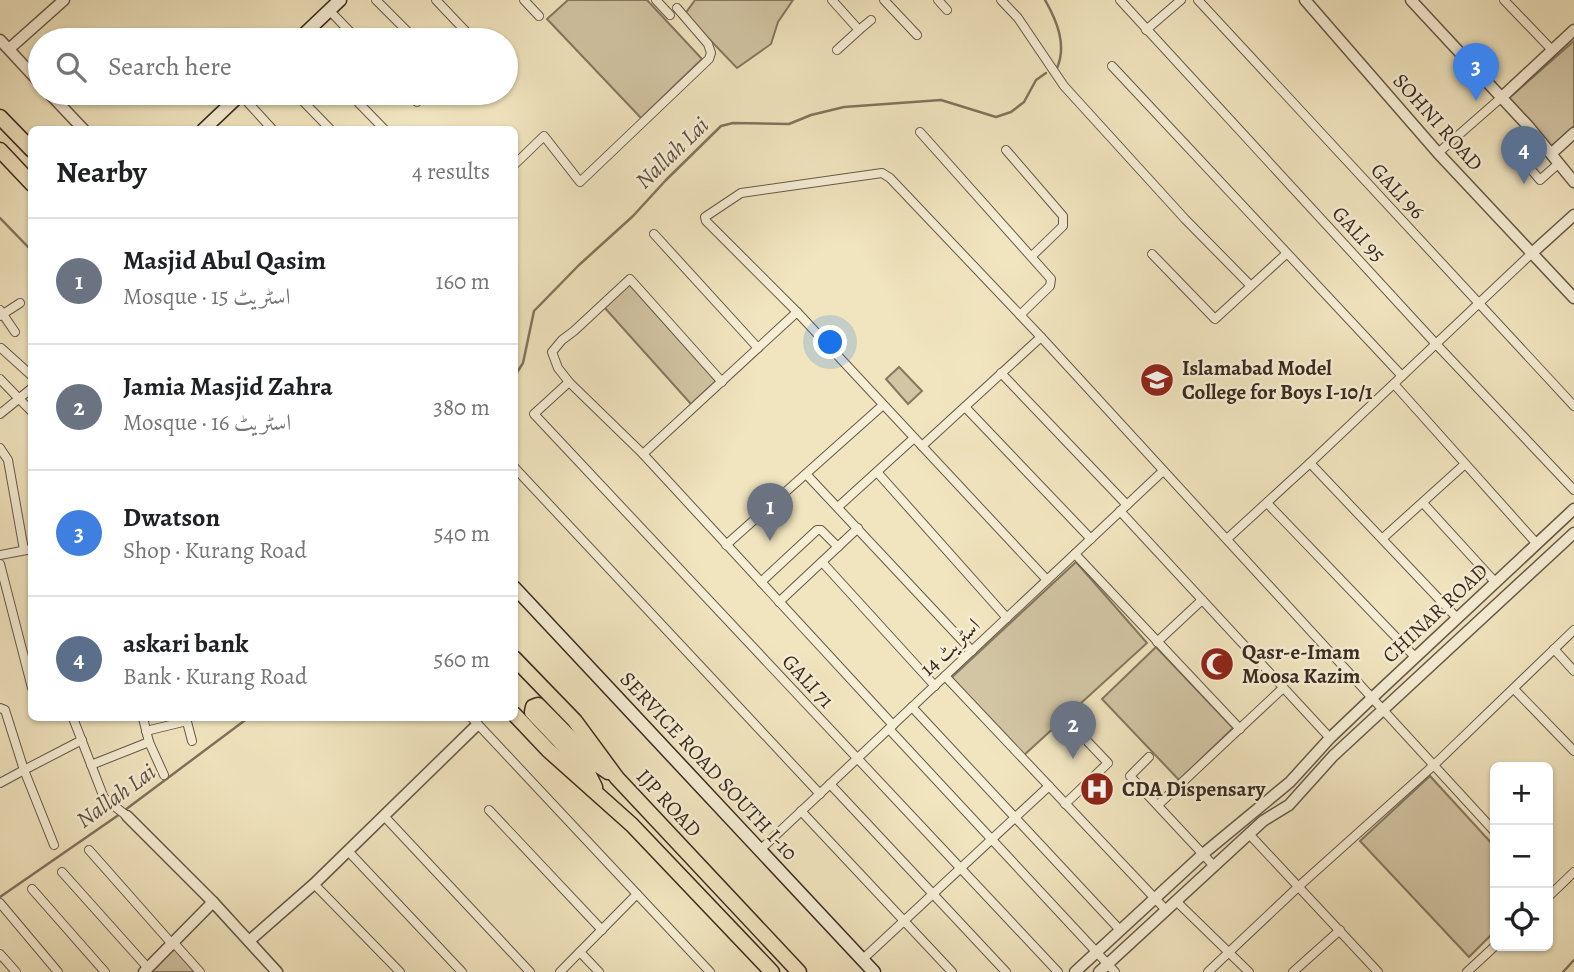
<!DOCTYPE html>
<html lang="en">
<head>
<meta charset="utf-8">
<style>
	body { margin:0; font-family:Alegreya,Amiri,serif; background:#f2f2f2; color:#202124 }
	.controls { position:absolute; right:21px; bottom:21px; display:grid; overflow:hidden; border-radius:10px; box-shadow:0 2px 5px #0004 }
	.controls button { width:63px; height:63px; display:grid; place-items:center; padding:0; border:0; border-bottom:2px solid #e0e0e0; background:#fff; color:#202124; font:35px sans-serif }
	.you { position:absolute; left:831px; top:343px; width:24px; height:24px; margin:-18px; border:5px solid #fff; border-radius:50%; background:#1a73e8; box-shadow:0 0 0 10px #1a73e833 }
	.badge { display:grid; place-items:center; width:46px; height:46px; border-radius:50%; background:#0f766e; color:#fff; font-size:23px; font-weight:700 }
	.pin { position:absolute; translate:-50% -58px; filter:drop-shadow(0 2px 4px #0008) }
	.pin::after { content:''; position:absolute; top:37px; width:24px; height:21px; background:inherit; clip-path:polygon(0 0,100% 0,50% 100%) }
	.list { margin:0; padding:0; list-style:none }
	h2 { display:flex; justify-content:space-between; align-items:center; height:91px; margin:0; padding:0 28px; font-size:30px }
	h2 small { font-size:23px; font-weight:400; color:#757577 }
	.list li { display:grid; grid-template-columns:46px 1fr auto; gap:21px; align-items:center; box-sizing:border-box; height:126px; padding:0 28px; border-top:2px solid #e0e0e0 }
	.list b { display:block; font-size:26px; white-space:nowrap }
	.list p { margin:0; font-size:23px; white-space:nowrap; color:#757577 }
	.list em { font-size:23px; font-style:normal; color:#757577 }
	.icon { flex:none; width:38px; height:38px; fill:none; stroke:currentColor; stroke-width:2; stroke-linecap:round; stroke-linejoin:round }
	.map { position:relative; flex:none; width:1574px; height:972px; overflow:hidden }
	.search { position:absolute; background:#fff; box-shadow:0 2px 5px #0004; left:28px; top:28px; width:490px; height:77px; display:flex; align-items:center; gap:18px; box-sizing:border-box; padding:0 24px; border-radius:38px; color:#757577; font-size:26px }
	.panel { position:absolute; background:#fff; box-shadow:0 2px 5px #0004; left:28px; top:126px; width:490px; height:595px; border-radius:10px }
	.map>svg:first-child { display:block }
	.green { fill:#d2c5a4; stroke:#857762; stroke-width:2 }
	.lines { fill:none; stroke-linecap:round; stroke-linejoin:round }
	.stream { stroke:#81735f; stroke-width:2.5 }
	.minor-casing { stroke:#665848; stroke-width:10 }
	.tertiary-casing { stroke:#665848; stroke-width:13 }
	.secondary-casing { stroke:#382920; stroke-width:15 }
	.trunk-casing { stroke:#382920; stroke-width:17 }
	.minor { stroke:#f6eed5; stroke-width:8 }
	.tertiary { stroke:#f6eed5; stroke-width:10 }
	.secondary { stroke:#f6eed5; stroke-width:12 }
	.trunk { stroke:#f1e5bf; stroke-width:14 }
	.labels { text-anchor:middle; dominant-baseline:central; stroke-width:5; stroke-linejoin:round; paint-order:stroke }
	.street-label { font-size:21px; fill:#382920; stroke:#f6eed5 }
	.poi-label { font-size:21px; font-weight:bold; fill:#382920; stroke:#f6eed5; text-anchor:start }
	.water-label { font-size:23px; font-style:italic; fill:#5d4e40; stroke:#f6eed5 }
</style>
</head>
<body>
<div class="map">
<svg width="1574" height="972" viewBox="0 0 1574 972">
	<rect width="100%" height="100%" fill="#f1e5bf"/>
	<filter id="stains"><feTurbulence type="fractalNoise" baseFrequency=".00286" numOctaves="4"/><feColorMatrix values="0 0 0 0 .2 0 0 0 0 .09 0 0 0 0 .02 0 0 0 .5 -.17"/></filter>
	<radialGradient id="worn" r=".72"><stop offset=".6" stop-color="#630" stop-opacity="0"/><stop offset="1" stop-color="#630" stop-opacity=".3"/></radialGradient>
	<g class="green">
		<polygon points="568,0 647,0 702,59 641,118 547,19"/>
		<polygon points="695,0 793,0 778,22 771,44 737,68 685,14"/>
		<polygon points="1574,41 1574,126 1552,148 1508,99"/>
		<polygon points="629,284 716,381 691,404 604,307"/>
		<polygon points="899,367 922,391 908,404 886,379"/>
		<polygon points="1076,562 1147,643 1024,755 950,679"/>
		<polygon points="1156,647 1233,728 1179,780 1102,699"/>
		<polygon points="1430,776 1495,847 1495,931 1469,957 1360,841"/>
		<polygon points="175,948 197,972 149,972"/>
	</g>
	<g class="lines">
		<g class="stream">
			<path d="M1045,0C1057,21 1067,45 1057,68"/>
			<polyline points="0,218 32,251"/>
			<polyline points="514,377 523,363 534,311 579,265 633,216 666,180 721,126 733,123 789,124 811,115 844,107 941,100 996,117 1011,112 1024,102 1036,80 1046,73"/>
			<polyline points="125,810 248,718"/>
			<polyline points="0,897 120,814"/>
			<polyline points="1563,972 1574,960"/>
		</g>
		<g class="minor-casing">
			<g id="minor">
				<polyline points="376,0 416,40"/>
				<polyline points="436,0 474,40"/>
				<polyline points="524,0 539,16"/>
				<polyline points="656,0 670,15"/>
				<polyline points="832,0 859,30 871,20"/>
				<polyline points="884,0 917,35"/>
				<polyline points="938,0 947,10"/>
				<polyline points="1001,0 1018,18 1064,86 1185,219 1251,286"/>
				<polyline points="1120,0 1436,344 1574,490"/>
				<polyline points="1198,0 1574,406"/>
				<polyline points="1504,0 1552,50"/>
				<polyline points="329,10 358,40"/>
				<polyline points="1146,30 1181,0"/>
				<polyline points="837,50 859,30"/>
				<polyline points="1112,66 1402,376"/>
				<polyline points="295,93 331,130"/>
				<polyline points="349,93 385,130"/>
				<polyline points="408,93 417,102"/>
				<polyline points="240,94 273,130"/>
				<polyline points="1529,127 1512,147 1540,180 1559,163"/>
				<polyline points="920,132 1051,279 1050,286 1020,315"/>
				<polyline points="1006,150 1063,216 1063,226 1033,255"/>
				<polyline points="1438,153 1502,97"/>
				<polyline points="514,165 544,136 580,182 709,59 711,53 708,44 677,8"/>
				<polyline points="654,234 758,348"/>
				<polyline points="1152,254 1215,319 1286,254"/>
				<polyline points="0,310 15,332"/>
				<polyline points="0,316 20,303"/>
				<polyline points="1,348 32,376"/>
				<polyline points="1001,373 1127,505"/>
				<polyline points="0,379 32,412"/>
				<polyline points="569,382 534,414 1058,972"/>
				<polyline points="722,382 630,279 574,331 562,340 552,352 558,368 569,382 643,454 893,725"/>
				<polyline points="1394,384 1537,544"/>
				<polyline points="965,407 1091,539"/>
				<polyline points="0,414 32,388"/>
				<polyline points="922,446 1041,337"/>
				<polyline points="0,448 8,460 24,550"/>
				<polyline points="643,454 797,312"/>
				<polyline points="1310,463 1457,618"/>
				<polyline points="514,467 820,794"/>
				<polyline points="877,472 1007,618"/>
				<polyline points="806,474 972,651"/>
				<polyline points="1267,503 1415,657"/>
				<polyline points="1423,503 1496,583"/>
				<polyline points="838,507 914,438"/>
				<polyline points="1120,511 1330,738"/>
				<polyline points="1383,538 1465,464"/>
				<polyline points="1227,539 1310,463 1532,253"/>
				<polyline points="726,545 883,405"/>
				<polyline points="1075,554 1240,729"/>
				<polyline points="0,555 32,549"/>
				<polyline points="822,562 935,686"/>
				<polyline points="0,564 32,688"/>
				<polyline points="1047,580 797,312 706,221 705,217 741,193 882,173 890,178 1041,337 1495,832"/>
				<polyline points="761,582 817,530 821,530 838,547"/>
				<polyline points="779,602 858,528"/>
				<polyline points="1157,642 1202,600"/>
				<polyline points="1554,649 1574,671"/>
				<polyline points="945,676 1165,909"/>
				<polyline points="1514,689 1574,751"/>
				<polyline points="912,707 1120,930"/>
				<polyline points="0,708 5,710 24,770 0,783"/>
				<polyline points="73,718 104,798 127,816"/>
				<polyline points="143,718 149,742 164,775"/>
				<polyline points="186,718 192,741"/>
				<polyline points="472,718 710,972"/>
				<polyline points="889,729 1115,972"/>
				<polyline points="146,731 187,721"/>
				<polyline points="1149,757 1130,776 1214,866"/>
				<polyline points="91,765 149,742"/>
				<polyline points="830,784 1006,972"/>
				<polyline points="1065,804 1108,763 1088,742"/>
				<polyline points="1158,805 1283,688"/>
				<polyline points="489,810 602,930"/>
				<polyline points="801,811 952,972"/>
				<polyline points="384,816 530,972"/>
				<polyline points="1250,835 1378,972"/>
				<polyline points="54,845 24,770 82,740"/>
				<polyline points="761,849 1163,471"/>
				<polyline points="89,850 173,945"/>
				<polyline points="348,851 462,972"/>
				<polyline points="62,872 148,968"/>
				<polyline points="314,884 400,972"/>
				<polyline points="32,889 105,972"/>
				<polyline points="1548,897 1574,872"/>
				<polyline points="1176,901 1249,972"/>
				<polyline points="0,903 58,972"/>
				<polyline points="174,943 200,972"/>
				<polyline points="580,952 599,972"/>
				<polyline points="0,954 16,972"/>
				<polyline points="863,959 1049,786"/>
				<polyline points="560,972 637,894"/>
				<polyline points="1208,972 1298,887 1434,765 1574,630"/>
				<polyline points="1293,972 1340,930"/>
				<polyline points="1467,972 1495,946"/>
			</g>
		</g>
		<g class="tertiary-casing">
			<g id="tertiary">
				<polyline points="1305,0 1438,153 1574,298"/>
				<polyline points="1411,0 1529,127 1574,182"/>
				<polyline points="0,40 40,83"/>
				<polyline points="9,49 64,0"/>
				<polyline points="49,93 84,130"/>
				<polyline points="1502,97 1574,30"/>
				<polyline points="1552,153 1574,133"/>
				<polyline points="1532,253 1574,215"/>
				<polyline points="127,816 213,902 277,972"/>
				<polyline points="249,941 314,884 477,725"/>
				<polyline points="144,972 213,902"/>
				<polyline points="1075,972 1203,854 1290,782 1330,738 1373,697 1574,509"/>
				<polyline points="1099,972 1263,821 1289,805 1333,756 1574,533"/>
			</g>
		</g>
		<g class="secondary-casing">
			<g id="secondary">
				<polyline points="298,40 340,0"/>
				<polyline points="203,130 242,93"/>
				<polyline points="514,587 874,972"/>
			</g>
		</g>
		<g class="trunk-casing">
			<g id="trunk">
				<polyline points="0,117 32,150"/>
				<polyline points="0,150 32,184"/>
				<polyline points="514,658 575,721 617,778 799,972"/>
				<polyline points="514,714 548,750 632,825 772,972"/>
				<polyline points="595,787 586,769 532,712 533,707 538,705 595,763 608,772"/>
			</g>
		</g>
		<use href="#minor" class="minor"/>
		<use href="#tertiary" class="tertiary"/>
		<use href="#secondary" class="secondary"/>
		<use href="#trunk" class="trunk"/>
	</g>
	<defs>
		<g id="school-disc" transform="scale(1.75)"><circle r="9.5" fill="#8f2418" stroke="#f6eed5"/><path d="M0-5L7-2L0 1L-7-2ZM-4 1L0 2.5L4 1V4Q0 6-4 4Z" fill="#fff"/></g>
		<g id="mosque-disc" transform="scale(1.75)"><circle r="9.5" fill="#8f2418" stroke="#f6eed5"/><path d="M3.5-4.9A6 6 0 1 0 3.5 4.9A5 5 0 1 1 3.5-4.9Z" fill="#fff"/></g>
		<g id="hospital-disc" transform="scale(1.75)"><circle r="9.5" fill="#8f2418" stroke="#f6eed5"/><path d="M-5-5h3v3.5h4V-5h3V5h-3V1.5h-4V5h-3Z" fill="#fff"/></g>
	</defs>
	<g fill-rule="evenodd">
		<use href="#school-disc" x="1157" y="380"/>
		<use href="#mosque-disc" x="1217" y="664"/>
		<use href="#hospital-disc" x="1097" y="789"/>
	</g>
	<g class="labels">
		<g class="street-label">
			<text transform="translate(1438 122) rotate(48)">SOHNI ROAD</text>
			<text transform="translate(1398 191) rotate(47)">GALI 96</text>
			<text transform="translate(1359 234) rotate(47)">GALI 95</text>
			<text transform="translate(1435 613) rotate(-43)">CHINAR ROAD</text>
			<text transform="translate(950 647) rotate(-43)">اسٹریٹ 14</text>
			<text transform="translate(808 681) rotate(47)">GALI 71</text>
			<text transform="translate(709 766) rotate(47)">SERVICE ROAD SOUTH I-10</text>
			<text transform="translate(669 803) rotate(47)">IJP ROAD</text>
		</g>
		<g class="poi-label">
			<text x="1182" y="368">Islamabad Model<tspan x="1182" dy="24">College for Boys I-10/1</tspan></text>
			<text x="1242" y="652">Qasr-e-Imam<tspan x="1242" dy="24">Moosa Kazim</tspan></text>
			<text x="1122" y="789">CDA Dispensary</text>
		</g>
		<g class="water-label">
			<text transform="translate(672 153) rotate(-44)">Nallah Lai</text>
			<text transform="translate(116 796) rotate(-36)">Nallah Lai</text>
		</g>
	</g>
	<rect width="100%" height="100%" filter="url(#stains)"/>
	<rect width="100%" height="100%" fill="url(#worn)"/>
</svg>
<div class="controls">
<button>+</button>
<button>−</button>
<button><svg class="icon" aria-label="locate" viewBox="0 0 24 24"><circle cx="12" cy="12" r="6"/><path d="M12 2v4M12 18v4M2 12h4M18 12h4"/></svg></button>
</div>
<div class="you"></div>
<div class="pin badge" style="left:770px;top:541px;background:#6b7280">1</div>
<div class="pin badge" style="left:1073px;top:759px;background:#6b7280">2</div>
<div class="pin badge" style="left:1476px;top:101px;background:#3f7fe0">3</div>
<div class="pin badge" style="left:1524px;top:184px;background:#5c6f8a">4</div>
<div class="search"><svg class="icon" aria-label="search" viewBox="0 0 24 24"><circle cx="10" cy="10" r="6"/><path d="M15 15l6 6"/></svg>Search here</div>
<section class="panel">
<h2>Nearby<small>4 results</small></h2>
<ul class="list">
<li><span class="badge" style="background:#6b7280">1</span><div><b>Masjid Abul Qasim</b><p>Mosque · اسٹریٹ 15</p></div><em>160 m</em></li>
<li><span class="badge" style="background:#6b7280">2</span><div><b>Jamia Masjid Zahra</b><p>Mosque · اسٹریٹ 16</p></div><em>380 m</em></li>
<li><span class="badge" style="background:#3f7fe0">3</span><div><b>Dwatson</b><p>Shop · Kurang Road</p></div><em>540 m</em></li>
<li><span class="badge" style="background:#5c6f8a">4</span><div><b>askari bank</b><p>Bank · Kurang Road</p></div><em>560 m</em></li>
</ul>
</section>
</div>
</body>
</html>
